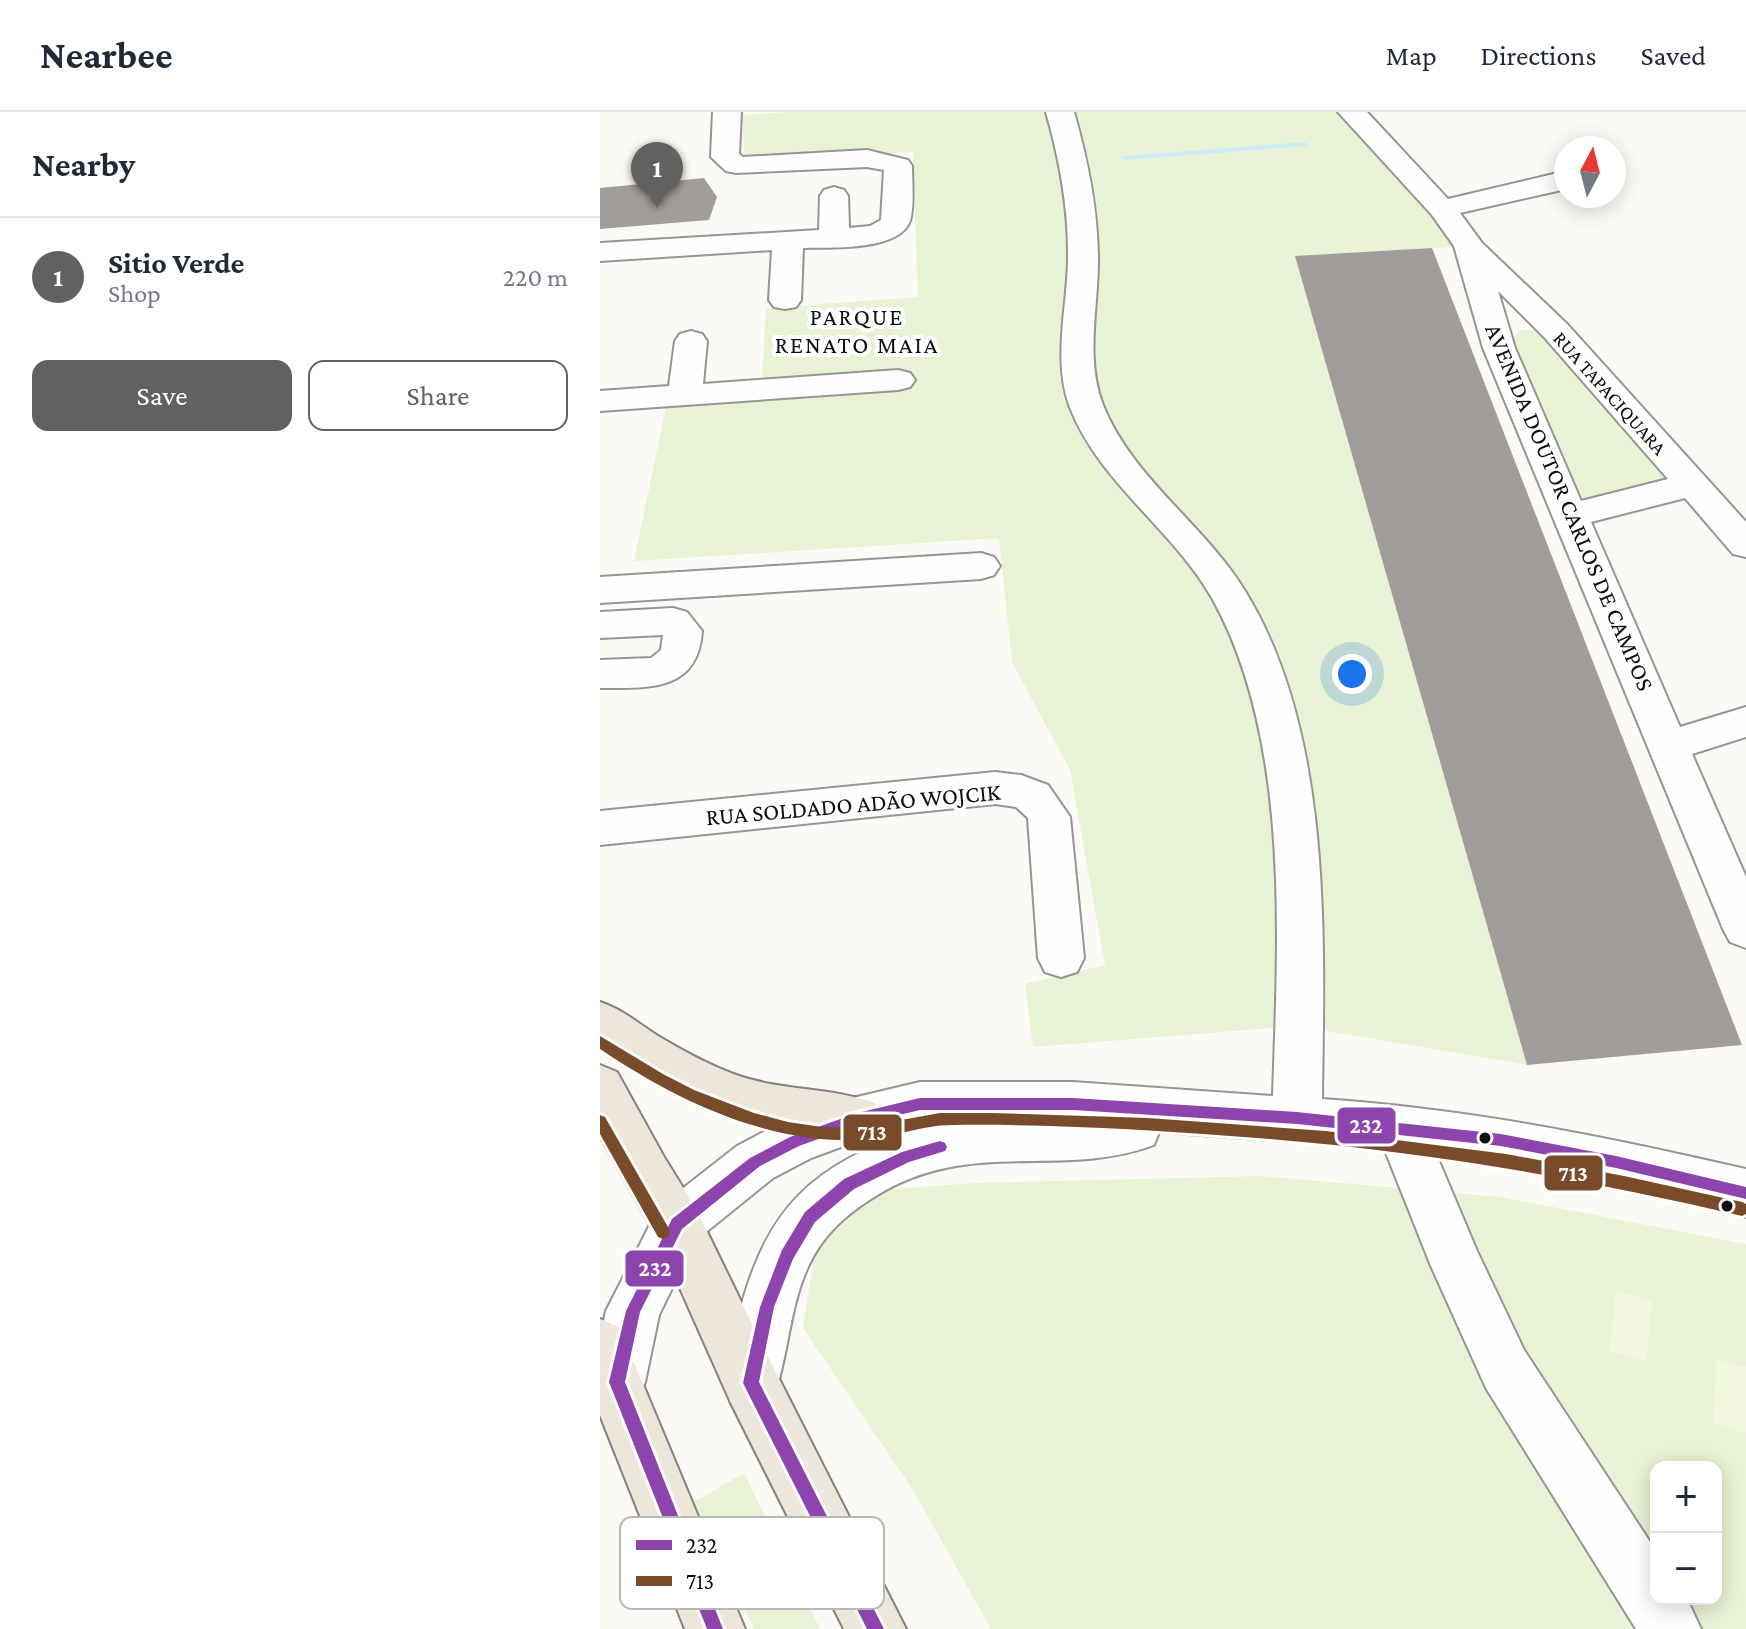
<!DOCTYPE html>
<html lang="en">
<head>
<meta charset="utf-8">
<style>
	body { margin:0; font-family:"Crimson Pro",serif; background:#f2f2f3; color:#1f2937 }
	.controls { position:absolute; right:24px; bottom:24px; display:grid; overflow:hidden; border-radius:16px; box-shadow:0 4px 20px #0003 }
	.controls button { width:72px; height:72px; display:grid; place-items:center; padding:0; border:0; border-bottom:2px solid #e0e1e3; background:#fff; color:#1f2937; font:40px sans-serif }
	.compass { position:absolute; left:954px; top:24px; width:72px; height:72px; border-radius:50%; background:#fff; box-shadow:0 4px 20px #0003; rotate:7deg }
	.you { position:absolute; left:752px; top:562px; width:28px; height:28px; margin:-20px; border:6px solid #fff; border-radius:50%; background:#1a73e8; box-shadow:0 0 0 12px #1a73e833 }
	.badge { display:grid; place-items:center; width:52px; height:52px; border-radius:50%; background:#626160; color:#fff; font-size:26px; font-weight:700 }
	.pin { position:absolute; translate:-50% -66px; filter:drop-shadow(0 2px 4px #0008) }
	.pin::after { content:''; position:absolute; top:42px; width:28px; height:24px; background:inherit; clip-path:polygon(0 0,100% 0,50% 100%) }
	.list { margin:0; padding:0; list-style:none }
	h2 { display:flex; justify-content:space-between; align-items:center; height:104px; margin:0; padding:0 32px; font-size:34px }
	h2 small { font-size:26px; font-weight:400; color:#747a83 }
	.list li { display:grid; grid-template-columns:52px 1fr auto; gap:24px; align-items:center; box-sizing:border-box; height:120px; padding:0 32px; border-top:2px solid #e0e1e3 }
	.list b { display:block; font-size:30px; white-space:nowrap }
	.list p { margin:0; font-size:26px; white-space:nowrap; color:#747a83 }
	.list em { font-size:26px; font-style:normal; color:#747a83 }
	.actions { display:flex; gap:16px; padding:24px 32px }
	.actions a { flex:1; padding:18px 0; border:2px solid #626160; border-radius:16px; text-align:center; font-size:28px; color:#626160 }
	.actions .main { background:#626160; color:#fff }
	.map { position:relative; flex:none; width:1146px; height:1517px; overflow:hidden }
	header { display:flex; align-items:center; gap:48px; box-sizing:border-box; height:112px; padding:0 40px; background:#fff; border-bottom:2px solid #e0e1e3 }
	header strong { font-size:38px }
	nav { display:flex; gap:44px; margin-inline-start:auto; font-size:28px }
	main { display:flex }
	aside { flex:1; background:#fff }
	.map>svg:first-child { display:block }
	.green { fill:#e8f2d5; fill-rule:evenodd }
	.pitch { fill:#f1f6de }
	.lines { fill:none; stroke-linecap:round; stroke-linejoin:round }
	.stream { fill:#caebf7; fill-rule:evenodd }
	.building { fill:#a09d9a }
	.minor-casing { stroke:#969593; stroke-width:4 }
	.major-casing { stroke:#838280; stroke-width:4 }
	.minor { fill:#fffefe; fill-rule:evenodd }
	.major { fill:#ede6da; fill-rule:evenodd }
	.bus-1-casing { stroke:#fff; stroke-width:6 }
	.bus-2-casing { stroke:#fff; stroke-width:6 }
	.bus-1 { fill:#8e44ad; fill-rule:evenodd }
	.bus-2 { fill:#7a4b2a; fill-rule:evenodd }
	.bus-dot { fill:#0f0f0f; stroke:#fff; stroke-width:3 }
	.labels { text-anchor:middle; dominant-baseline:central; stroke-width:8; stroke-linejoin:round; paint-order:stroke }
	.far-street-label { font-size:20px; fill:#0f0f0f; stroke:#fff }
	.far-quarter-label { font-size:24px; letter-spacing:2px; fill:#0f0f0f; stroke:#fff }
	.street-label { font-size:24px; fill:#0f0f0f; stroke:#fff }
	.key { fill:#fff; stroke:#b7b7b7; stroke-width:2 }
	.key-label { font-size:22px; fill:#0f0f0f }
	.line-badge { stroke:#fff; stroke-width:3 }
	.badge-label { font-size:22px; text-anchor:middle; font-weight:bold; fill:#fff }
</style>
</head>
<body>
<header>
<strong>Nearbee</strong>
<nav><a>Map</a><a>Directions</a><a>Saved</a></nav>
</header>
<main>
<aside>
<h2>Nearby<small></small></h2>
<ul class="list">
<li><span class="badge">1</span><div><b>Sitio Verde</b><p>Shop</p></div><em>220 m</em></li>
</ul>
<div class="actions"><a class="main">Save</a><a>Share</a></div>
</aside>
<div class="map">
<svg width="1146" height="1517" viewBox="0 0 1146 1517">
	<rect width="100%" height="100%" fill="#fcfaf5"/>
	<g class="green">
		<polygon points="190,0 752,0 869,134 695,144 927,953 698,914 433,935 425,872 505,853 470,658 412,550 399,426 34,449 66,295 289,269 162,267 166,196 318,185 313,40 145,48 142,3"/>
		<polygon points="921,218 940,218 1079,370 984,391 907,231"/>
		<path d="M661,1064L900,1085L1146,1132V1517H391L313,1378L203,1216L215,1138L279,1078L376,1071ZM1056,1355H1116V1487H1056Z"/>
		<polygon points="144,1361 220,1517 154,1517 94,1390"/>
	</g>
	<g class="pitch">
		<polygon points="1016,1179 1052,1189 1046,1250 1009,1239"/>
		<polygon points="1117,1247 1146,1255 1146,1321 1113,1312"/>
	</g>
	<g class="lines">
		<polygon class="stream" points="704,30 708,32 707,34 525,48 521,46 525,44"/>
	</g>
	<g class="building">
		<polygon points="104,66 117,85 109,108 0,117 0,76"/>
		<polygon points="832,136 1142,933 927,953 695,144"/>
	</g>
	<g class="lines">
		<g class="minor-casing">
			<g id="minor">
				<path d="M113,0H141L139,42L143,45L267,38L308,48L312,54C312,70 314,89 311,105C305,140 230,135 203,136L201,188L196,195L185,197L174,195L169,188L172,138L0,149V131L219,118L220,84L224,78L234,75L244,78L248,84L249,116L270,114L281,108L284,58L267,55L136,61L126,59L111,45Z"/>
				<path d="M446,0H474C488,49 498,97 498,149C498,196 485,247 503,293C532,366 605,413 645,479C733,622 724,826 722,987C869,997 1003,1024 1146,1057V1105C1043,1080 941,1056 836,1042L877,1139L924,1238L1056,1439V1487H1087L1101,1517H1036L886,1276L831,1154L784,1036L559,1020L554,1033C460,1068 370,1024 274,1085C245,1103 222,1124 208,1155C188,1198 189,1247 171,1291L151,1299L131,1291C120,1263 129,1242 136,1214C165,1093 212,1052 327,1014L257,1029L211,1046L173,1066L95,1129L59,1203L45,1270L37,1290L17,1298L0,1291V1225L6,1199L59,1095L137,1034L177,1013L257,985L320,970H473L673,984C678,826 691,628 612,486C572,416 498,370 469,293C453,247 467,196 468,149C469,98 460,49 446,0Z"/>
				<path d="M738,0H767L848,87L966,59V77L860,101L882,131L967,212L1146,410V445L1133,442L1085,386L991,410L1080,615L1146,595V625L1092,642L1146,765V836L1130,830L1123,817L883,236L854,134L832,103ZM898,179L945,226L1068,367L981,389L915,236Z"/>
				<polygon points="91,219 102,222 107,229 103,272 298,258 310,261 315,268 310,275 298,278 0,299 0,279 69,274 75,229 80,222"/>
				<polygon points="381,441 394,445 400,454 394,463 381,467 0,491 0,465"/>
				<path d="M73,496L87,500L102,519C98,580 48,576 0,576V548L51,546L61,538L63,523L0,526V500Z"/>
				<polygon points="395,660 421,663 448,673 470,705 484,846 477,860 461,865 445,860 438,846 428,706 416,695 395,692 0,733 0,699"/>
			</g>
		</g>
		<g class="major-casing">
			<g id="major">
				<path d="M0,890C22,897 39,912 58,924C83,939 109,953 136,963C181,979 230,975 275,991L282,1007L275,1023C205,1049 58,978 0,937Z"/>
				<polygon points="0,953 17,960 64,1045 95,1095 171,1251 306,1517 244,1517 131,1291 59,1129 0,1024"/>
				<polygon points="0,1207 19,1215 145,1517 85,1517 0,1303"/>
			</g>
		</g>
		<use href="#minor" class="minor"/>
		<use href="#major" class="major"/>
		<g class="bus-1-casing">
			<g id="bus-1">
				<polygon points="320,986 473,986 697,1000 901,1022 1016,1044 1146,1075 1146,1087 1016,1056 901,1034 697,1012 473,998 320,998 257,1013 199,1034 160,1054 82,1117 40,1200 25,1270 123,1517 107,1517 9,1270 26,1199 72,1107 150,1046 190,1025 257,1001"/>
				<polygon points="340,1029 345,1031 347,1035 345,1039 309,1050 254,1077 215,1110 193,1147 174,1195 159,1270 284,1517 267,1517 143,1271 160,1195 182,1138 205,1100 244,1067 302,1040"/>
			</g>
		</g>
		<g class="bus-2-casing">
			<g id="bus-2">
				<path d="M0,924L63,962L94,978L154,1001L188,1010L222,1015L257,1016L340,1001H391L548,1006L726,1019L906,1042L1024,1064L1142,1090L1146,1092V1102L1142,1104C972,1064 804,1036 630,1024C538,1017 445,1012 353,1013C320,1013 290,1027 258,1028C164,1031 76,988 0,937Z"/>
				<polygon points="0,1003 5,1005 68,1115 70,1120 68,1125 63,1127 58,1125 0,1022"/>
			</g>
		</g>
		<use href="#bus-1" class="bus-1"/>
		<use href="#bus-2" class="bus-2"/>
	</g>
	<g class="bus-dot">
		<circle cx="885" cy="1026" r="7"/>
		<circle cx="1127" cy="1094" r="7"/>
	</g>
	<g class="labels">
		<g class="far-street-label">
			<text transform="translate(1010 281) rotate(48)">RUA TAPACIQUARA</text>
		</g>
		<g class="far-quarter-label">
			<text x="257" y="204">PARQUE<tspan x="257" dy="28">RENATO MAIA</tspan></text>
		</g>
		<g class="street-label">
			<text transform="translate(970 395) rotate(67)">AVENIDA DOUTOR CARLOS DE CAMPOS</text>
			<text transform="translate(253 692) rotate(-5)">RUA SOLDADO ADÃO WOJCIK</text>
		</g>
	</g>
	<rect x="20" y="1405" width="264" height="92" rx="12" class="key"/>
	<rect x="36" y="1428" width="36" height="10" fill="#8e44ad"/>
	<rect x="36" y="1464" width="36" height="10" fill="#7a4b2a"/>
	<g class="key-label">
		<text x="86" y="1441">232</text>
		<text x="86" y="1477">713</text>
	</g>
	<g class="line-badge">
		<rect x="736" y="994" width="61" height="39" rx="8" fill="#8e44ad"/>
		<rect x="242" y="1001" width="61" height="39" rx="8" fill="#7a4b2a"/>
		<rect x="943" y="1042" width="61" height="38" rx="8" fill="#7a4b2a"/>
		<rect x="24" y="1137" width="61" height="39" rx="8" fill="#8e44ad"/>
	</g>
	<g class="badge-label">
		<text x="766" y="1021">232</text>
		<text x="272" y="1028">713</text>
		<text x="973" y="1069">713</text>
		<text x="55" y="1164">232</text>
	</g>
</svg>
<div class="controls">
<button>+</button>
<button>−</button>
</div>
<svg class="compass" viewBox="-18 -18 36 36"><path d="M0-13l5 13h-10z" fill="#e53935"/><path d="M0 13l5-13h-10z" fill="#747a83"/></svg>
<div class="you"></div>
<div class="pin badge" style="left:57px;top:96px">1</div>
</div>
</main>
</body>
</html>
